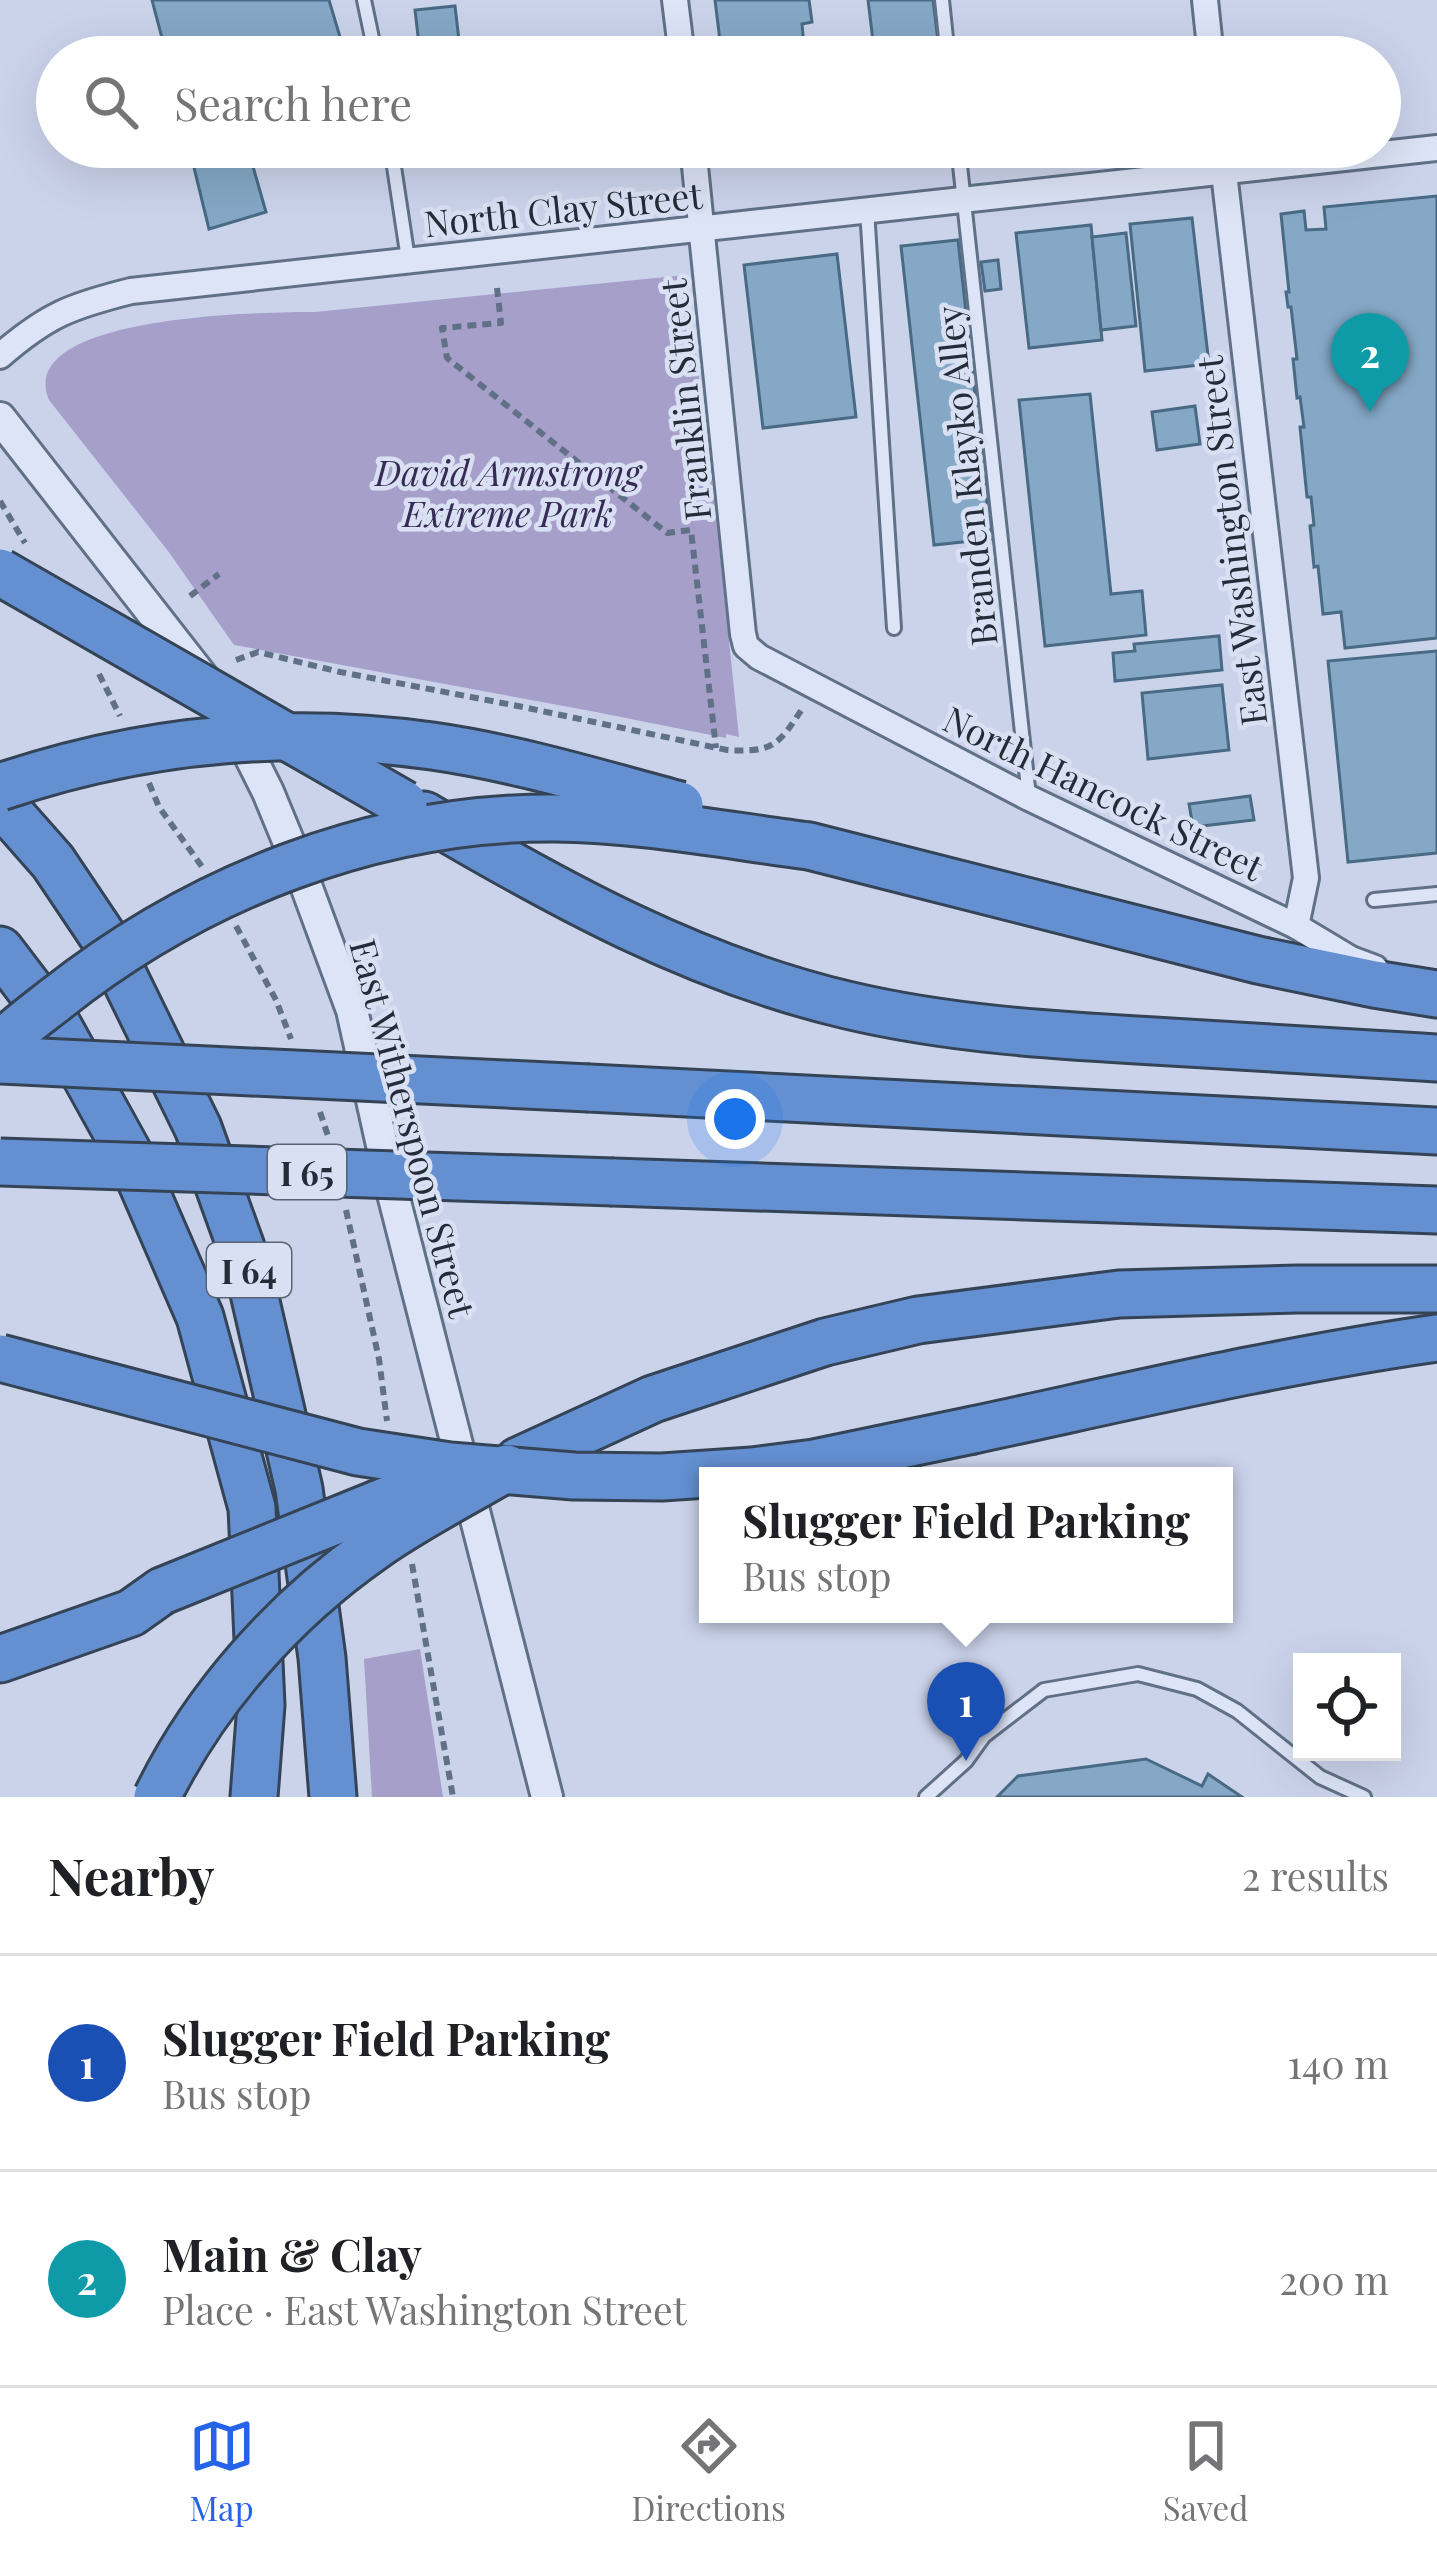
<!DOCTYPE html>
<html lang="en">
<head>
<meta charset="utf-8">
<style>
	body { margin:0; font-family:"Playfair Display",serif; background:#f2f2f2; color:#202124 }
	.controls { position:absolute; right:36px; bottom:36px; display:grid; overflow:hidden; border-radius:0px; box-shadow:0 12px 48px #0002 }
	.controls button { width:108px; height:108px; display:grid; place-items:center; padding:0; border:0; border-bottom:3px solid #e0e0e0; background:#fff; color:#202124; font:60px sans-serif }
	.you { position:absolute; left:735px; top:1119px; width:42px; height:42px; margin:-30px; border:9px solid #fff; border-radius:50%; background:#1a73e8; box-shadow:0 0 0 18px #1a73e833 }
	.badge { display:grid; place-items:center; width:78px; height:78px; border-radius:50%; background:#2563eb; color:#fff; font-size:39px; font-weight:700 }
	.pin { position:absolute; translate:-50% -99px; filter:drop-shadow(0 3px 6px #0008) }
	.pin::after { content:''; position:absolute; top:63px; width:42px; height:36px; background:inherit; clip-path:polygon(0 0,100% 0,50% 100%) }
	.popup { position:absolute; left:699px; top:1467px; width:534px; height:156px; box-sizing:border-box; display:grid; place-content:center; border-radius:0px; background:#fff; filter:drop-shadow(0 3px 9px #0005); font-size:39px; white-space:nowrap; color:#757577 }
	.popup b { font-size:45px; color:#202124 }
	.popup::after { content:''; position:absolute; left:50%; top:100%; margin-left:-24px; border:24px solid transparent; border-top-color:#fff }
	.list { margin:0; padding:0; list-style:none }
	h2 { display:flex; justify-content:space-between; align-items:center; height:156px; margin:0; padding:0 48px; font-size:51px }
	h2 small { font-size:39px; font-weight:400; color:#757577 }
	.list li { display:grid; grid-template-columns:78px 1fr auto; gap:36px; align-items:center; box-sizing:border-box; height:216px; padding:0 48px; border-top:3px solid #e0e0e0 }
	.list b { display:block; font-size:45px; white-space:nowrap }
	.list p { margin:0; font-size:39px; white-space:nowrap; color:#757577 }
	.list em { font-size:39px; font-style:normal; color:#757577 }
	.icon { flex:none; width:66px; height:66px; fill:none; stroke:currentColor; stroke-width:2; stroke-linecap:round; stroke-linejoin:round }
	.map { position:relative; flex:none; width:1437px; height:1797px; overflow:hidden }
	.search { position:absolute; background:#fff; box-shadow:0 12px 48px #0002; left:36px; right:36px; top:36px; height:132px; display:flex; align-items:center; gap:30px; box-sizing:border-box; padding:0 42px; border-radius:66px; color:#757577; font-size:45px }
	.sheet { height:588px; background:#fff }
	nav { display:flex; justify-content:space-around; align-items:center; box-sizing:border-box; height:168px; border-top:3px solid #e0e0e0; background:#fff; font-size:33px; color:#757577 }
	nav a { display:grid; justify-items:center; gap:6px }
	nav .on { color:#2563eb }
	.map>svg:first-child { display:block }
	.green { fill:#a59fc9 }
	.building { fill:#84a8c6; stroke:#486a84; stroke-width:3 }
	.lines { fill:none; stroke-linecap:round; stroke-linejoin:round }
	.service-casing { stroke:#607187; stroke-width:18 }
	.minor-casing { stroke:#607187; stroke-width:30 }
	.tertiary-casing { stroke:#607187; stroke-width:36 }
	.motorway-casing { stroke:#344456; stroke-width:51 }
	.path { stroke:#607187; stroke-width:6; stroke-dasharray:9 6; stroke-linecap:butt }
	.service { stroke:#dde4f7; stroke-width:12 }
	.minor { stroke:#dde4f7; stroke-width:24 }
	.tertiary { stroke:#dde4f7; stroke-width:30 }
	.motorway { stroke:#6490d2; stroke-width:45 }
	.motorway-bridge-casing { stroke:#344456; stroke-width:51; stroke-linecap:butt }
	.motorway-bridge { stroke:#6490d2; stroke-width:45 }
	.labels { text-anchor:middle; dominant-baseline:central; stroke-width:9; stroke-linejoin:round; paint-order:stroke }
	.shield { fill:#dae0f3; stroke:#596371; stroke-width:3 }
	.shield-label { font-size:33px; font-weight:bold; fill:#222d39 }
	.street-label { font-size:36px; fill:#222d39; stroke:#dae0f3 }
	.park-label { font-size:36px; font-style:italic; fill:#362b54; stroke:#dae0f3 }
</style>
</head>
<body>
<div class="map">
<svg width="1437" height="1797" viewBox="0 0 1437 1797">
	<rect width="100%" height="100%" fill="#cbd3eb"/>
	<g class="green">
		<path d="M686,275L715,506L739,737L726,734V738L596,712L234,645L168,551L49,400C13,314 268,312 315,312Z"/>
		<polygon points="420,1649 443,1797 372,1797 364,1659"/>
	</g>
	<g class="building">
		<polygon points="152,0 329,0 346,57 167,57"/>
		<polygon points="715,0 809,0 812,22 802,24 805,57 722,57"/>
		<polygon points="868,0 933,0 940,57 875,57"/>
		<polygon points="455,6 460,49 420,53 415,10"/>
		<polygon points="189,147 306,147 252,163 266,212 209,229"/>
		<polygon points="770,147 814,147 815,161 773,166"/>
		<polygon points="1437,196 1437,638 1345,648 1341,612 1323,614 1318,566 1314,567 1310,526 1314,525 1311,497 1307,497 1300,427 1304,427 1300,397 1297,398 1293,359 1297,359 1291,307 1288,307 1286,292 1289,292 1281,214 1304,211 1306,230 1326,229 1324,207"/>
		<polygon points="1192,218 1209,364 1145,371 1130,224"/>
		<polygon points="1091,225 1102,340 1029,348 1016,233"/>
		<polygon points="1126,233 1136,326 1101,330 1092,237"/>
		<polygon points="958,240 991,539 934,545 901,246"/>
		<polygon points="837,254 856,417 763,428 744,265"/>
		<polygon points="998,260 1001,289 985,291 981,262"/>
		<polygon points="1090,394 1111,594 1142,591 1146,635 1045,646 1019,400"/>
		<polygon points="1195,406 1200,444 1157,450 1152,412"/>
		<polygon points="1219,636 1222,670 1115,681 1113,653 1135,651 1134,644"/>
		<polygon points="1437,651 1437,853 1348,862 1328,661"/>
		<polygon points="1222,685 1229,750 1148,759 1142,693"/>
		<polygon points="1250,796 1254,820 1193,827 1189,804"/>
		<polygon points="1146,1759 1202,1786 1208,1774 1242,1797 997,1797 1018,1776"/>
	</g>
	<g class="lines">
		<g class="service-casing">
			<g id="service">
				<polyline points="364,0 376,57"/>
				<polyline points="942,0 948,57"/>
				<polyline points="391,147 408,259"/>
				<polyline points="958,147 1029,797"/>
				<polyline points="867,210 894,628"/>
				<polyline points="1374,900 1437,894"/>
				<polyline points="926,1797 966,1761 984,1736 1044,1690 1138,1674 1197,1689 1237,1711 1320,1777 1364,1797"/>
			</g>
		</g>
		<g class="minor-casing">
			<g id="minor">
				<polyline points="675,0 682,57"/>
				<polyline points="1205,0 1211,57"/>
				<polyline points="693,147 743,634 746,646 759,657 1029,798 1296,926 1351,959 1375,968"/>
				<polyline points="1221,147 1306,878 1296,926"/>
				<path d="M0,356C47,315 71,306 131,291C566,243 1001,194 1437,148"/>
			</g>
		</g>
		<g class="tertiary-casing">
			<g id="tertiary">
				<polyline points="0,418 207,683"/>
				<polyline points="236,728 268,792 301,872 352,1010 392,1190 547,1797"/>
			</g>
		</g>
		<g class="motorway-casing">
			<g id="motorway">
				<polyline points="0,802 53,862 108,944 198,1128 248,1267 299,1489 322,1658 333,1797"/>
				<path d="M424,815C558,894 694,969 847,1005C948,1029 1051,1035 1154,1041C1249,1047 1343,1052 1437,1058"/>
				<polyline points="809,846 1258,960 1374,984 1437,994"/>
				<polyline points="0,950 58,1026 131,1158 200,1317 252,1508 261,1705 254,1797"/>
				<polyline points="589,1088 1437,1131"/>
				<polyline points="613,1182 1437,1210"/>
				<path d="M973,1430C1127,1397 1281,1360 1437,1338"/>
				<polyline points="518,1461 653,1399 825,1342 918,1320 1119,1294 1297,1289 1437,1289"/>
				<polyline points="0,1659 131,1613 162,1591"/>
			</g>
		</g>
		<g class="path">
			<polyline points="497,288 501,323 442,328 447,358 667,533 691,530 716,748"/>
			<polyline points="0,501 25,543"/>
			<polyline points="190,596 219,574"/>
			<path d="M236,660L258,652L340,672L518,706L727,750C775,753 779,744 804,706"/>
			<polyline points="99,674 120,716"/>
			<polyline points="149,783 159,807 203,868"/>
			<polyline points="236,926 276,1000 291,1039"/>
			<polyline points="320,1112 329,1139"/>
			<polyline points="346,1210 379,1359 387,1421"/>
			<polyline points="412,1564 453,1797"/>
		</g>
		<use href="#service" class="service"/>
		<use href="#minor" class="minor"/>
		<use href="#tertiary" class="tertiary"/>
		<use href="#motorway" class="motorway"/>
		<g class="motorway-bridge-casing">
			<g id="motorway-bridge">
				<polyline points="0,572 404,804"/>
				<path d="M0,787C142,739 284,725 432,746C516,758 598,783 680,805"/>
				<path d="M0,1046C17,1028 37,1014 56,999C196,888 374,817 554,818C640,819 725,835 809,846"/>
				<polyline points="0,1060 589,1088"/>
				<polyline points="0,1162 613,1182"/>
				<polyline points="0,1358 358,1452 450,1466 574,1476 662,1477 752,1471 814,1463 973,1430"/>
				<polyline points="162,1591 387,1500 452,1481"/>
				<path d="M157,1797C205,1699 283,1611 373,1548C415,1518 463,1494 507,1468"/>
			</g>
		</g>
		<use href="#motorway-bridge" class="motorway-bridge"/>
	</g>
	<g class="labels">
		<g class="shield">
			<rect x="268" y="1145" width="78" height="54" rx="9"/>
			<rect x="207" y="1243" width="84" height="54" rx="9"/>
		</g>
		<g class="shield-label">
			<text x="307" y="1172">I 65</text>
			<text x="249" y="1270">I 64</text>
		</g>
		<g class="street-label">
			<text transform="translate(563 208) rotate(-6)">North Clay Street</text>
			<text transform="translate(684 400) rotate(-96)">Franklin Street</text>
			<text transform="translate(965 476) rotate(-96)">Branden Klayko Alley</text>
			<text transform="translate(1230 541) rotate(-97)">East Washington Street</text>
			<text transform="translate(1104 792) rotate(26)">North Hancock Street</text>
			<text transform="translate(414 1128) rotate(75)">East Witherspoon Street</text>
		</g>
		<g class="park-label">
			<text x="508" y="471">David Armstrong<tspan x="508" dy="41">Extreme Park</tspan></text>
		</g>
	</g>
</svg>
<div class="controls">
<button><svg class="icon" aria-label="locate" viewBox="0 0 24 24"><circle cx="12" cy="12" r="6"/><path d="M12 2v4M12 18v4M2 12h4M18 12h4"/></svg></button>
</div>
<div class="you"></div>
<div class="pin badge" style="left:966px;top:1761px;background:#1a4fb4">1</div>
<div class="popup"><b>Slugger Field Parking</b>Bus stop</div>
<div class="pin badge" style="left:1370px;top:412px;background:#0f9aa8">2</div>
<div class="search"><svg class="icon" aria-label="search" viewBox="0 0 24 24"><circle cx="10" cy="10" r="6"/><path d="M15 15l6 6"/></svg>Search here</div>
</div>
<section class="sheet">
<h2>Nearby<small>2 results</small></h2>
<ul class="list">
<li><span class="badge" style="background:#1a4fb4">1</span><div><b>Slugger Field Parking</b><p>Bus stop</p></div><em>140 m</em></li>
<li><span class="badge" style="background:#0f9aa8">2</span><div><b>Main &amp; Clay</b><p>Place · East Washington Street</p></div><em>200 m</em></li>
</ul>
</section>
<nav>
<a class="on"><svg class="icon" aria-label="map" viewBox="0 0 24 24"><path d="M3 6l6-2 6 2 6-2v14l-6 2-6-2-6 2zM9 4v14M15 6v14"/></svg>Map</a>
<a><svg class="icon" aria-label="directions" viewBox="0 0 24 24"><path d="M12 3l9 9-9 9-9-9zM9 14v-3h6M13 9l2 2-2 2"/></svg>Directions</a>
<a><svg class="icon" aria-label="saved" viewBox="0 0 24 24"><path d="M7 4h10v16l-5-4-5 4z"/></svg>Saved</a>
</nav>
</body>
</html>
